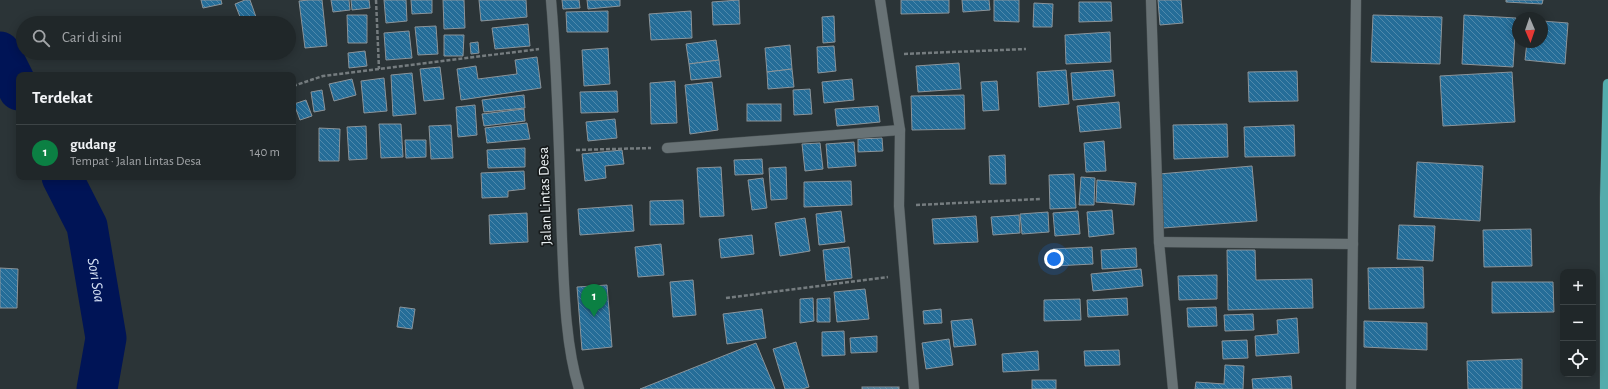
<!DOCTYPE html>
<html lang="id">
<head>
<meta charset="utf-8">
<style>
	body { margin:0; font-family:"Alegreya Sans",sans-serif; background:#2d3335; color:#f1f3f6 }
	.controls { position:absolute; right:12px; bottom:12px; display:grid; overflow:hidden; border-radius:8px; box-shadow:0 2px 10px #0003 }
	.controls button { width:36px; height:36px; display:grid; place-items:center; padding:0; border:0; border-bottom:1px solid #3d4446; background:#202729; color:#f1f3f6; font:20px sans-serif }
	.compass { position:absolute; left:1512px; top:12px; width:36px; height:36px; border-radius:50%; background:#202729; box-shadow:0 2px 10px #0003; rotate:178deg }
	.you { position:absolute; left:1054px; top:259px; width:14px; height:14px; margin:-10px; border:3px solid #fff; border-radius:50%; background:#1a73e8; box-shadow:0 0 0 6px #1a73e833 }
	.badge { display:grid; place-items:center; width:26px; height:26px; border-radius:50%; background:#0b8043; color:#fff; font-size:13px; font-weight:700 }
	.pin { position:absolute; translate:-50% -33px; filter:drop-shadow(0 1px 2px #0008) }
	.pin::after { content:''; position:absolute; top:21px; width:14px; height:12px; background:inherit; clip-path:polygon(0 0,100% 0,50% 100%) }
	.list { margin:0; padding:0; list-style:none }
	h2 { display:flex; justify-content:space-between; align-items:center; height:52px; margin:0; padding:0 16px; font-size:17px }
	h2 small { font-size:13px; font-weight:400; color:#a2a5a8 }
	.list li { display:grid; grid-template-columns:26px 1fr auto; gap:12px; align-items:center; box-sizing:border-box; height:56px; padding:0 16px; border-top:1px solid #3d4446 }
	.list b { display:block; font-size:15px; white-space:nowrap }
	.list p { margin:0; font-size:13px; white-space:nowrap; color:#a2a5a8 }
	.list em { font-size:13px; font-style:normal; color:#a2a5a8 }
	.icon { flex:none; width:22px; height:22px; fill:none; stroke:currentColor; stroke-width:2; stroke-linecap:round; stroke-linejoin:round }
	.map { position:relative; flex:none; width:1608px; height:389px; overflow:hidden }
	.search { position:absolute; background:#202729; box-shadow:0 2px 10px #0003; left:16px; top:16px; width:280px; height:44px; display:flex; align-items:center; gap:10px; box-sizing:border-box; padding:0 14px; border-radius:22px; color:#a2a5a8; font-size:15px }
	.panel { position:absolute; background:#202729; box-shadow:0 2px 10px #0003; left:16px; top:72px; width:280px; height:108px; border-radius:8px }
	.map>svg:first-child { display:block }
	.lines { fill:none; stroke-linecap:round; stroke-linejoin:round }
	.river { stroke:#001456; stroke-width:41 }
	.building { fill:url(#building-back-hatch); stroke:#8b949a }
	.street-casing { stroke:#474f51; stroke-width:11 }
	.primary-casing { stroke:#474f51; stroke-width:11 }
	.path { stroke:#757c7f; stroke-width:2.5; stroke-dasharray:4 2; stroke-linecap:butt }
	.street { stroke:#687275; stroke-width:10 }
	.primary { stroke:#53acac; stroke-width:10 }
	.labels { text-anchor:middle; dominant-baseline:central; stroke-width:3.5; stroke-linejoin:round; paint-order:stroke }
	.street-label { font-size:15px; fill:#ebf1f3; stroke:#171b1c }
	.water-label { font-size:16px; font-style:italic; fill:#d4e0f4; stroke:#171b1c }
</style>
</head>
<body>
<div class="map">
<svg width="1608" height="389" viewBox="0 0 1608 389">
	<defs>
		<pattern id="building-back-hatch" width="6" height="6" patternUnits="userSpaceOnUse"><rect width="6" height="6" fill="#256d98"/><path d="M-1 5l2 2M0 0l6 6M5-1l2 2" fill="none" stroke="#4f89ac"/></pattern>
	</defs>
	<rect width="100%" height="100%" fill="#2b3437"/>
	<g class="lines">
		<g class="river">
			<polyline points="0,52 19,90"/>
			<path id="s1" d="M62,177L87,226L106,338L97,389"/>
		</g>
	</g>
	<g class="building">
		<polygon points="201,0 221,0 222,4 203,8"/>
		<polygon points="245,0 250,0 256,17 242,22 235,4"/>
		<polygon points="309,0 322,0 327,46 305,48 299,1"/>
		<polygon points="331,0 349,0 350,10 333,12"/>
		<polygon points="351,0 369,0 370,8 352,10"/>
		<polygon points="384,0 406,0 407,21 386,23"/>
		<polygon points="411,0 432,0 432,13 412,14"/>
		<polygon points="443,0 464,0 465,28 444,29"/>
		<polygon points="479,0 526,0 527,17 481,21"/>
		<polygon points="562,0 579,0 580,8 563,9"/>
		<polygon points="587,0 620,0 620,6 588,9"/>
		<polygon points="739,0 740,24 713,25 712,2"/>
		<polygon points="901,0 949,0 949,13 901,14"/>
		<polygon points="962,0 989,0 990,10 963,12"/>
		<polygon points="994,0 1019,0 1019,22 994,21"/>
		<polygon points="1158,0 1181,0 1183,23 1160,25"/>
		<polygon points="1506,0 1543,0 1542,4 1506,2"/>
		<polygon points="1079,2 1111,2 1112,21 1079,22"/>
		<polygon points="1034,3 1053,4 1052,27 1033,27"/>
		<polygon points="608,11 608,32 567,32 566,12"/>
		<polygon points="691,11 692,38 651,40 649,14"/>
		<polygon points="347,15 367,15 367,43 348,43"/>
		<polygon points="1373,15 1442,17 1440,64 1371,62"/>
		<polygon points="1464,15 1516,18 1513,67 1462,64"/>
		<polygon points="834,16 835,42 823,43 822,17"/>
		<polygon points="1542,21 1568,23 1565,64 1525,60 1527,42 1542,42"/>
		<polygon points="528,24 530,46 495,49 492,28"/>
		<polygon points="436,26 438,54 418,55 415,27"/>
		<polygon points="409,31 412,58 386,60 384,33"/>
		<polygon points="1110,32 1111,62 1066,64 1065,35"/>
		<polygon points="444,35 464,35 463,56 444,56"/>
		<polygon points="716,40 719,60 689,64 686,44"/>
		<polygon points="478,42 479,53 471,54 470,43"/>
		<polygon points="790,45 792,69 767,72 765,48"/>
		<polygon points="834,46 836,71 818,73 817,47"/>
		<polygon points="608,48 610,84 584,86 582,50"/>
		<polygon points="365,51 367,66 349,68 348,53"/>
		<polygon points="537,57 541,88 461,100 457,69 476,66 478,79 517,74 515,60"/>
		<polygon points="719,60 721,77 691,80 689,64"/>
		<polygon points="959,63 961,89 918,92 916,66"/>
		<polygon points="440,67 444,99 424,101 420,69"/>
		<polygon points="792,69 794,87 768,89 767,72"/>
		<polygon points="1066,70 1069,104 1039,107 1037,72"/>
		<polygon points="1113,70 1115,96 1073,100 1071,73"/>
		<polygon points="1297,71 1298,101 1249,102 1248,72"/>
		<polygon points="1512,72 1515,122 1443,126 1440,76"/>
		<polygon points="412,73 416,114 393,116 391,75"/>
		<polygon points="384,78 387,111 364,113 361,81"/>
		<polygon points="352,79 356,95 334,101 329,84"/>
		<polygon points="852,79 854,100 824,103 822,82"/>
		<polygon points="675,81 677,123 651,124 650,83"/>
		<polygon points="997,81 999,110 983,111 981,82"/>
		<polygon points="712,82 718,130 690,134 685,85"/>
		<polygon points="810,89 812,114 794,115 793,90"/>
		<polygon points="322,90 325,110 314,112 311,92"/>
		<polygon points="617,91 618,112 581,113 580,92"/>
		<polygon points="524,95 525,108 484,112 482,100"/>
		<polygon points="964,95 965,129 912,130 911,96"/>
		<polygon points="306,100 312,116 300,120 294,104"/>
		<polygon points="1119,102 1121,128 1080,132 1077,106"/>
		<rect x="747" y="104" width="34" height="17"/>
		<polygon points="475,105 477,135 458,137 456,107"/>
		<polygon points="878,106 880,122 837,126 835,109"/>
		<polygon points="524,109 525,121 484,126 482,114"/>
		<polygon points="615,119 617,138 588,141 586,122"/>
		<polygon points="527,123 530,139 487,143 485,128"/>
		<polygon points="379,124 401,124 403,157 381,158"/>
		<polygon points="1227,124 1228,157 1174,159 1173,125"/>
		<polygon points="451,125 453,158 431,159 429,126"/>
		<polygon points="1294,125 1295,156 1245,157 1244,127"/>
		<polygon points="366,126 367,159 349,160 347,127"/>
		<polygon points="319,128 340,129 339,161 319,161"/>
		<polygon points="882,138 883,151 858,152 858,139"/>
		<polygon points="405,140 426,140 426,157 406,158"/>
		<polygon points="1104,141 1106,171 1086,172 1084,143"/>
		<polygon points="854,142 856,166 828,168 826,144"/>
		<polygon points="820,143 823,169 805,171 802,144"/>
		<polygon points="525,148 525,167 488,168 487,150"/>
		<polygon points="622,150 624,164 605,166 606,178 585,181 582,154"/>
		<polygon points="1005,155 1006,184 990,184 989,156"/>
		<polygon points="762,159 763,174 735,175 734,160"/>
		<polygon points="1417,162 1483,166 1480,221 1414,217"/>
		<polygon points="1252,166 1257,221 1163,228 1159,174"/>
		<polygon points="721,167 724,216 700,217 697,168"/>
		<polygon points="786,167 787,199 771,200 769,168"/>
		<polygon points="524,171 525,189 508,191 508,197 482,198 481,173"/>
		<polygon points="1074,174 1076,208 1050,209 1049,175"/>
		<polygon points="1081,177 1095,178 1094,205 1079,205"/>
		<polygon points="763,178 767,208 752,210 748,180"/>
		<polygon points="1097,180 1136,183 1134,205 1096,202"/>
		<polygon points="851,181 852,205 804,207 804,182"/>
		<polygon points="683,200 684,224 650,225 650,201"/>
		<polygon points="632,205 634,231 580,235 578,209"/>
		<polygon points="1112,210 1114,234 1089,237 1087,212"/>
		<polygon points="841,211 845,242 819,245 816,214"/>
		<polygon points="1078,211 1080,234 1055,236 1053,213"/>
		<polygon points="1048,212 1049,232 1022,234 1020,214"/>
		<polygon points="527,213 528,242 490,244 489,215"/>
		<polygon points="1019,215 1020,233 993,235 991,217"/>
		<polygon points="976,216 978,242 934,244 932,219"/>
		<polygon points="805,218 810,251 780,256 775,223"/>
		<polygon points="1399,225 1435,226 1433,261 1397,259"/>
		<polygon points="1531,229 1532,266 1484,267 1483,230"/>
		<polygon points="752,235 754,254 721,258 719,239"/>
		<polygon points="661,244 664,275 638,277 635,247"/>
		<polygon points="849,247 852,278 826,281 823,250"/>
		<polygon points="1092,247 1093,264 1054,266 1053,249"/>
		<polygon points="1136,248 1137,267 1102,269 1101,250"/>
		<polygon points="1227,250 1255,250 1256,280 1312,279 1313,308 1228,310"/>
		<polygon points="1423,267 1424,308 1369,309 1368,268"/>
		<polygon points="0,268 18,269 17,308 0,308"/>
		<polygon points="1141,269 1143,286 1093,291 1091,274"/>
		<polygon points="1217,275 1217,299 1179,300 1178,276"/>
		<polygon points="693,280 696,315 673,317 670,282"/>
		<polygon points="1492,282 1553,282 1554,312 1492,313"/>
		<polygon points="607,285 612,347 582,350 577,287"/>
		<polygon points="865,289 869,319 837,322 834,292"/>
		<polygon points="813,298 814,321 800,323 800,299"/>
		<polygon points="830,298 830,322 817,322 817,299"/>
		<polygon points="1127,298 1128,315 1088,317 1087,300"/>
		<polygon points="1080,299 1081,320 1044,321 1044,300"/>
		<polygon points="400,307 415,309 412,329 397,327"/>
		<polygon points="1216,307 1217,326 1188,327 1187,308"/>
		<polygon points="762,309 766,338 727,344 723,314"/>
		<polygon points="941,309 942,323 924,324 923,311"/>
		<polygon points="1253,314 1254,330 1225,331 1224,315"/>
		<polygon points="1297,318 1299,353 1256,356 1255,336 1278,334 1277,320"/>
		<polygon points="972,319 976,345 954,347 951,321"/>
		<polygon points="1364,321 1427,323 1427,350 1364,347"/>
		<polygon points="844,331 845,355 822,356 822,332"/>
		<polygon points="877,336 877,352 851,353 850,338"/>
		<polygon points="949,339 953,365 926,369 922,343"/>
		<polygon points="1247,340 1248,358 1223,359 1222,341"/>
		<polygon points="796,342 809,387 802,389 785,389 773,349"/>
		<polygon points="756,343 775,389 640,389"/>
		<polygon points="1119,350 1120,365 1085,366 1084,351"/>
		<polygon points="1038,351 1039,370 1003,372 1002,354"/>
		<polygon points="1522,359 1522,389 1468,389 1467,361"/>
		<polygon points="1225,365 1244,366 1243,389 1195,389 1196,382 1224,384"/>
		<polygon points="1291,376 1292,389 1253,389 1252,379"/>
		<rect x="1032" y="380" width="24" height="9"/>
		<rect x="862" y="387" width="37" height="2"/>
	</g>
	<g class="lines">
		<g class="street-casing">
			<g id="street">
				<path d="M551,0C558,79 559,159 562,239C564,286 565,344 579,389"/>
				<polyline points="1151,0 1159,242 1173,389"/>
				<polyline points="900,130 899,206 914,389"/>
				<polyline points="667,148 900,130 880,0"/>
				<polyline points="1159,242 1353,244"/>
				<polyline points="1351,389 1356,0"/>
			</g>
		</g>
		<g class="primary-casing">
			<polyline id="primary" points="1605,389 1605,198 1608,84"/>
		</g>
		<g class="path">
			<polyline points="376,0 379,69"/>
			<polyline points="904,54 1026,49"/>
			<polyline points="293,86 323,76 539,49"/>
			<polyline points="576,150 651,148"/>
			<polyline points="916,205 1040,199"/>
			<polyline points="726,298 888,277"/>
		</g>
		<use href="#street" class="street"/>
		<use href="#primary" class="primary"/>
	</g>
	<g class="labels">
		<g class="street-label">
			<text transform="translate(545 196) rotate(-92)">Jalan Lintas Desa</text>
		</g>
		<g class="water-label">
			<text stroke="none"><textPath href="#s1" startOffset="110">Sori Soa</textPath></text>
		</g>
	</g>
</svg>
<div class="controls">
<button>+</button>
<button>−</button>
<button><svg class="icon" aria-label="locate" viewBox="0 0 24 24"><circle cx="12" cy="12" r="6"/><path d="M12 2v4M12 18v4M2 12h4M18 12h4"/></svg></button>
</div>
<svg class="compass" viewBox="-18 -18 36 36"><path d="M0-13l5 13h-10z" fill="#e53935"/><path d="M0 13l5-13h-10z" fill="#a2a5a8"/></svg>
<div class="you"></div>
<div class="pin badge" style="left:594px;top:317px">1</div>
<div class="search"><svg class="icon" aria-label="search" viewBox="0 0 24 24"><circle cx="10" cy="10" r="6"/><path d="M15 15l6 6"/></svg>Cari di sini</div>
<section class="panel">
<h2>Terdekat<small></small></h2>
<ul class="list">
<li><span class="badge">1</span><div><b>gudang</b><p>Tempat · Jalan Lintas Desa</p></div><em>140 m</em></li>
</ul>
</section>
</div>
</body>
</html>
